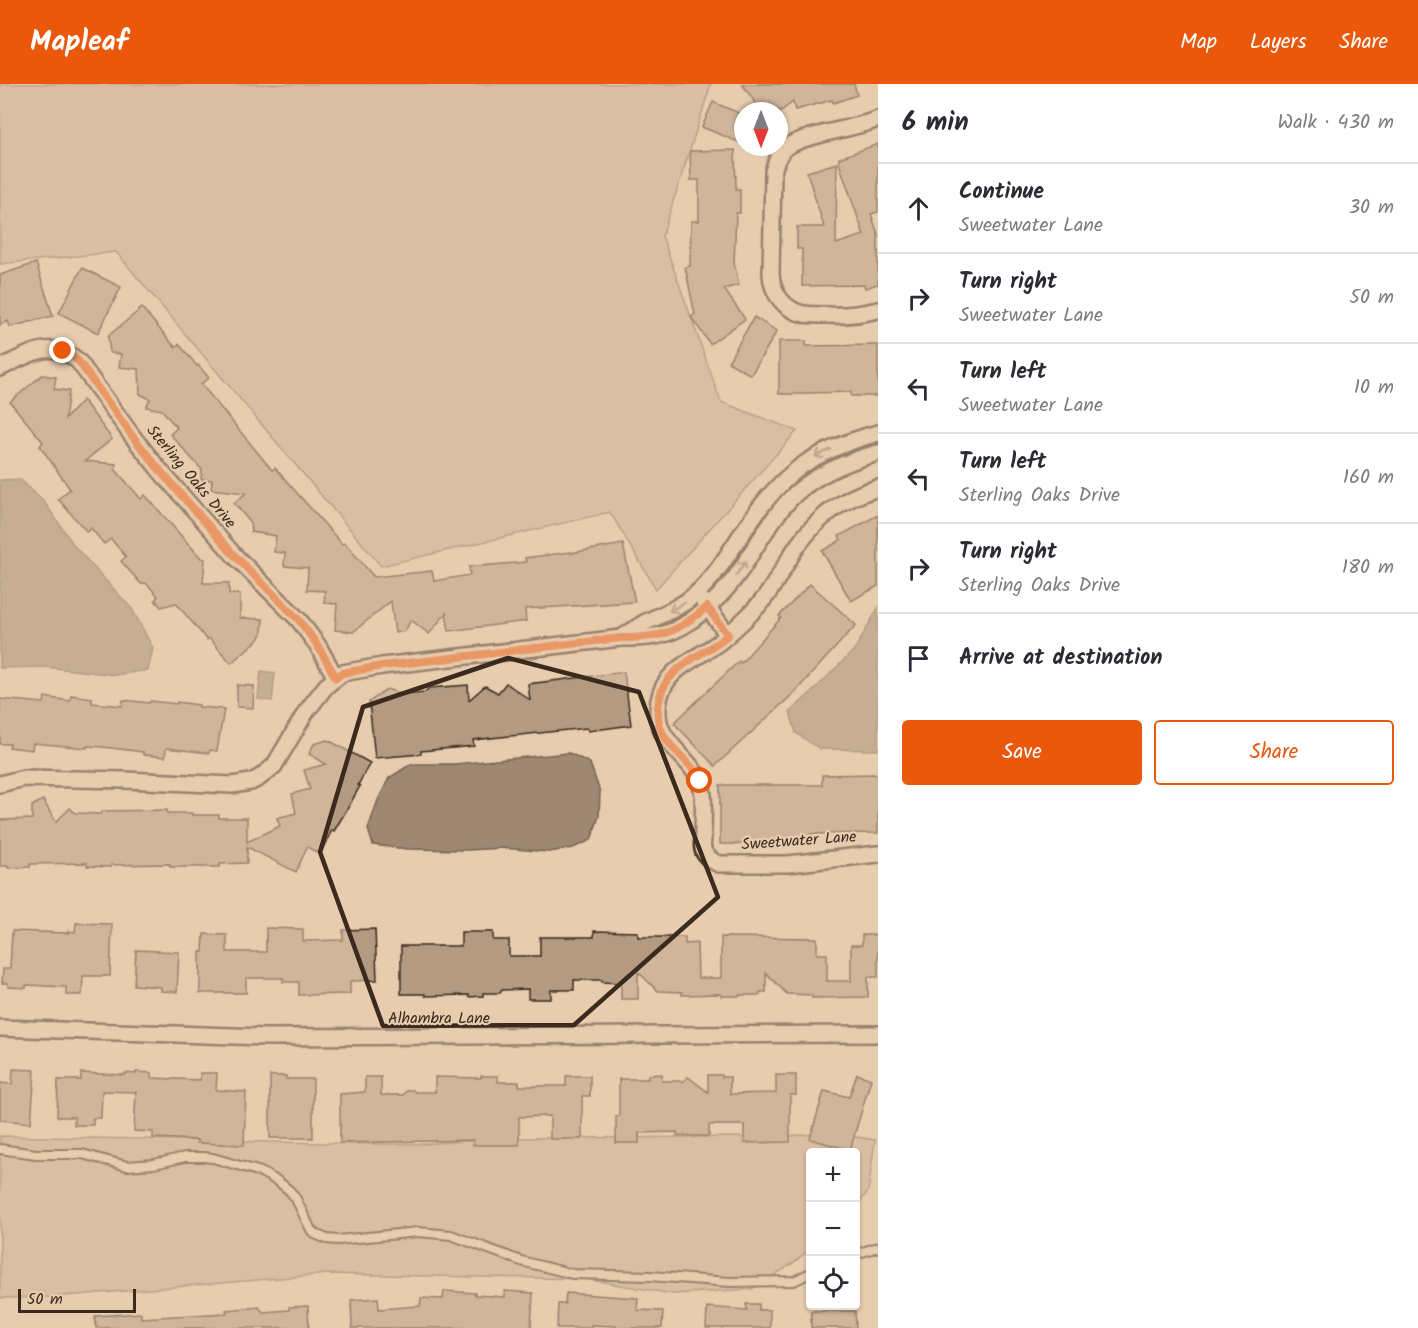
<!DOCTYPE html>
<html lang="en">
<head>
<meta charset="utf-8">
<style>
	body { margin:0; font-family:Kalam,sans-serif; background:#f2f2f3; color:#2b2b33 }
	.controls { position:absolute; right:18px; bottom:18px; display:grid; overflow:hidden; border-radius:6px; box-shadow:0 2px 4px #0004 }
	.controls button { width:54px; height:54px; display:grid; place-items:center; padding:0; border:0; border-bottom:2px solid #e1e1e2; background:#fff; color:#2b2b33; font:30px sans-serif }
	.compass { position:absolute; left:734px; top:18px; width:54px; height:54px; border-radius:50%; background:#fff; box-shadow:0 2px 4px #0004; rotate:180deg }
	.scale { position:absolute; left:18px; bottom:15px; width:118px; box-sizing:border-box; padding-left:6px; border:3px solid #3b2a1e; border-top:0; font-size:16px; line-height:21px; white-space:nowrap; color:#3b2a1e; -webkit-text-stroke:4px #e7ccae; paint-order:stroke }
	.stop { position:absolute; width:18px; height:18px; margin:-14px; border:4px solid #ea580c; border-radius:50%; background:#fff }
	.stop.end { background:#ea580c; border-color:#fff; box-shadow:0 2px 6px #0008 }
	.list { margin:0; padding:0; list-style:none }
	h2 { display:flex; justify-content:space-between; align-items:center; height:78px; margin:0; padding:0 24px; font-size:26px }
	h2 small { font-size:20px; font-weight:400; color:#7c7c81 }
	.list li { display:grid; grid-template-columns:39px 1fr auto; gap:18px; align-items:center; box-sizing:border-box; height:90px; padding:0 24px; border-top:2px solid #e1e1e2 }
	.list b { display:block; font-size:22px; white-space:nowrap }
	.list p { margin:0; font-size:20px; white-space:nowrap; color:#7c7c81 }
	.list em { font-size:20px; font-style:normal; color:#7c7c81 }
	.actions { display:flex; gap:12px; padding:18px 24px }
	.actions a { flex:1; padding:14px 0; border:2px solid #ea580c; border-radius:6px; text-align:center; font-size:21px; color:#ea580c }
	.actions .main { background:#ea580c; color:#fff }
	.icon { flex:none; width:33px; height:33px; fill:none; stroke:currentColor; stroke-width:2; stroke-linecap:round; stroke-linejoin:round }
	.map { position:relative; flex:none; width:878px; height:1244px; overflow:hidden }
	header { display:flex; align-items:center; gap:36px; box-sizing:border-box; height:84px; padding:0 30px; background:#ea580c; color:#fff }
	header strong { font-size:28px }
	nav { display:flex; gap:33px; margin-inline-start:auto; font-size:21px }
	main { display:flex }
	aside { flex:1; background:#fff }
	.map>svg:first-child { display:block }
	.green { fill:#c8ae94; stroke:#826c59; stroke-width:1.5 }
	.water { fill:#9e8872; stroke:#766250; stroke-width:1.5 }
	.building { fill:#b39a81; stroke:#3b2a1e; stroke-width:1.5 }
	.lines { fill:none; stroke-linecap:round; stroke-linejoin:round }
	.service-casing { stroke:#3b2a1e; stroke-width:12 }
	.minor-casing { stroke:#3b2a1e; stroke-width:20 }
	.service { stroke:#e7ccae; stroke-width:8 }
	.minor { stroke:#e7ccae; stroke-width:15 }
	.oneway { stroke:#917b66 }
	.route { stroke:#ea580c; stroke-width:8 }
	.marked { fill:none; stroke:#3b2a1e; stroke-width:4.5; stroke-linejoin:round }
	.labels { text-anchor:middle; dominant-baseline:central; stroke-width:4.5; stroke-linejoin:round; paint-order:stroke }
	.street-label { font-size:16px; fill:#3b2a1e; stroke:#e7ccae }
</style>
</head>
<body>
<header>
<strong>Mapleaf</strong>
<nav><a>Map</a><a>Layers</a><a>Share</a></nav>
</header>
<main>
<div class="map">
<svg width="878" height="1244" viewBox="0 0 878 1244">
	<rect width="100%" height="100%" fill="#e7ccae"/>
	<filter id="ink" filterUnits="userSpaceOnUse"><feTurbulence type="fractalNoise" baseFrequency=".0167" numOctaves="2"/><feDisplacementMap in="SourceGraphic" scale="12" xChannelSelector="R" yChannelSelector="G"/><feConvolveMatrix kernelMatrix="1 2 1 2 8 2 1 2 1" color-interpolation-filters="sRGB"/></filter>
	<g filter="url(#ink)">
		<g class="green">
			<polygon points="0,0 711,0 662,152 721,318 797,347 656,505 610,428 381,482 116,168 0,180"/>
			<polygon points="831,1049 875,1056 868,1107 856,1123 856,1068 810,1068 810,1165 792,1180 752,1205 673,1210 585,1195 328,1190 52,1213 0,1214 0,1052 367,1060 422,1060 514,1054 773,1053"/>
		</g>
		<g class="water">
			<polygon points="20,395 45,419 75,463 132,525 153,564 148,586 115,591 46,583 0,584 0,396"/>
			<polygon points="878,524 878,666 820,665 796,649 790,628 813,607 855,565"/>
			<polygon points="261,587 275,589 272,617 258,615"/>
			<polygon points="569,669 590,679 600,708 599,732 591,756 573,764 549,768 503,764 467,766 408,765 373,761 368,745 378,716 389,694 411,680 455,680"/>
		</g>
		<g class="building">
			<polygon points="742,0 854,0 857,11 833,19 832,16 795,26 793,18 781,27 761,27"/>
			<polygon points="713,18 743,31 743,60 702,43"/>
			<polygon points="878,60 878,128 871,130 878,150 878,200 865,204 864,201 802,202 802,165 797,165 797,143 824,143 807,88 837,79 836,160 864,151 839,79 839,74"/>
			<polygon points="735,66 736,105 740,105 740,129 736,129 734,179 739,201 724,205 745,235 710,260 691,233 695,230 685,183 690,182 691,137 699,137 699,96 691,96 690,67"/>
			<polygon points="36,179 53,232 10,243 8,237 0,241 0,191"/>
			<polygon points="82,184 121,203 98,249 59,229"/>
			<polygon points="142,224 175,263 179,260 197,282 198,281 209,294 201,300 272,386 275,384 342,460 345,459 374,493 432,487 434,497 470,491 469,483 526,478 525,474 571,468 571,469 623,460 635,518 525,525 526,537 449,547 446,529 429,550 411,536 405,547 395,549 391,517 353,548 335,546 337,520 324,519 325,507 307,506 308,484 284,482 285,469 274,468 276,452 251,448 250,438 234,419 246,409 211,405 212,396 201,395 202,386 170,350 177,344 162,326 146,323 150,315 140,310 139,285 119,283 121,270 110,269 108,252"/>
			<polygon points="754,233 777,247 751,291 728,278"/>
			<polygon points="779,257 806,257 806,262 878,261 878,312 851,312 851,308 806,309 806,310 779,310"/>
			<polygon points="42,291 56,293 54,305 69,307 65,335 83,316 112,355 85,377 116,380 115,385 141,415 145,411 201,474 205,475 203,499 229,499 229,510 240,510 240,534 263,535 262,549 260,554 231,579 209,554 207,556 176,519 161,523 155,516 158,512 146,499 141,500 121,477 126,473 111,455 104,460 91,444 87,448 58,415 70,405 40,362 43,358 10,318"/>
			<polygon points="878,431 878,502 851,517 822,467 841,456 839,452"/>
			<polygon points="810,500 856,541 795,608 715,682 674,639 739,577 741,579 781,534 779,532"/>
			<polygon points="624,588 631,641 588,647 587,644 473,656 474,662 421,667 421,670 375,674 369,618 387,605 403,610 425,608 429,604 468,601 469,616 485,602 498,609 506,599 530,616 528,600"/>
			<polygon points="237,601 254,602 253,624 237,623"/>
			<polygon points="71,611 92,614 92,619 122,622 123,616 149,619 150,617 177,620 177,618 199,621 199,623 224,625 217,667 210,666 209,669 166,664 165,673 143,671 143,668 103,663 87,662 87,664 33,659 32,666 9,663 10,660 0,660 0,615 44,619 45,613 70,617"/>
			<polygon points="328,656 370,679 358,701 360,702 346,727 334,747 332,746 320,770 307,763 296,788 247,763 247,779 220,780 220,783 170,783 170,780 111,781 111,783 87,782 87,779 30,780 30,783 8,784 8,782 0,782 0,736 32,735 32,722 43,716 56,738 70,724 75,729 101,730 103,727 167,726 167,729 192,729 192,731 219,731 219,734 247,734 247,758 280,742 277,734 296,729 292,710 310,705 304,686 326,680 309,670 314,660"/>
			<polygon points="878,690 878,749 810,750 810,760 720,760 720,701 822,701 822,691"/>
			<polygon points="76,839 112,840 110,892 83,892 82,911 66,911 66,903 26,901 26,904 8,903 8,899 2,899 3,885 10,885 12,847 68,849 68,847 75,848"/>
			<polygon points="266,844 303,845 303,857 343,856 343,846 375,845 377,896 350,897 350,910 299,911 299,898 283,898 283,894 246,894 246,909 200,909 200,868 203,868 204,850 227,851 227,868 266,868"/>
			<polygon points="594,847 638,848 638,853 685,853 685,860 697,859 698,894 721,894 721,853 817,854 817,870 827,870 827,897 851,897 851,861 862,861 862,851 878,851 878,893 868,893 868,913 812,914 812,911 787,910 766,889 766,908 760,908 760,911 740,911 740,912 721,912 721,910 682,911 682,908 658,907 638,888 638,915 621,915 621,899 602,898 602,896 574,896 574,906 551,906 551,915 528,915 528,905 502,906 500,909 483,909 483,912 469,913 469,911 425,912 425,910 401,910 401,862 461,862 461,848 493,848 493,856 509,856 509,872 540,872 540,853 594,853"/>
			<polygon points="136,866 179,868 177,908 161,907 161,903 134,901"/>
			<polygon points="13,985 35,986 31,1039 0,1036 0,999 12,1000"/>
			<polygon points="136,988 151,989 151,994 200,996 200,989 217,989 216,1006 246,1008 244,1061 197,1059 197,1056 153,1054 153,1048 134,1047 136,1008 102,1007 101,1034 93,1034 93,1041 74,1041 74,1033 57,1033 58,996 81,996 81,989 125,991 125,989 136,990"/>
			<polygon points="662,990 662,997 684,997 688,993 708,1008 708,991 722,991 722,993 730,993 730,1010 776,1009 776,991 796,991 796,1011 790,1011 790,1058 744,1059 744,1041 709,1041 709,1052 677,1052 677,1048 639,1049 639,1059 616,1059 616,1032 619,1032 619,995 648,995 648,991"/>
			<polygon points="857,990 871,995 850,1066 810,1055 824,1007 849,1013"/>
			<polygon points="270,992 286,992 286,995 313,995 313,1054 270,1054"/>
			<polygon points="481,992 498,992 498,998 519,998 519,1002 566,1002 566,992 590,992 590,1012 582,1012 582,1055 550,1055 550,1032 519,1033 519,1061 473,1061 473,1056 340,1059 340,1010 365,1008 365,993 381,993 381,1011 403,1011 407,1006 413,1006 415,1008 435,1008 435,993 481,994"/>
			<polygon points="444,1207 475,1209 475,1211 505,1213 505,1207 533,1209 531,1244 352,1244 351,1216 378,1214 379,1225 420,1222 421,1214 443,1215"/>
			<polygon points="566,1209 638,1214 637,1226 663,1227 662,1244 616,1244 616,1242 591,1241 591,1244 557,1244 558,1220 565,1220"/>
			<polygon points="746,1220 759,1220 759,1226 770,1226 770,1244 706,1244 707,1223 747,1226"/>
			<polygon points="308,1222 309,1244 96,1244 95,1232 141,1229 141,1234 227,1229 226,1226 259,1223 263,1228 289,1226 289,1223"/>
			<polygon points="811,1227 855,1227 856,1244 811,1244"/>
		</g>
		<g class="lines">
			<g class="service-casing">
				<g id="service">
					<polyline points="0,1065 36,1070 82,1070 127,1082 154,1080 185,1073 204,1073 213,1074 261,1088 279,1098 290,1107 296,1115 311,1146 315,1150 327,1155 338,1156 418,1148 451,1151 521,1177 573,1190 650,1192 730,1198 794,1197 810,1189"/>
					<polyline points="856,1170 878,1163"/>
				</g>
			</g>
			<g class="minor-casing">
				<g id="minor">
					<path d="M878,35C856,45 797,51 783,66C778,72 775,80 773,88L771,190C772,209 784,226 804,230C811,231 820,231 827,231C845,232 861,230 878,226"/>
					<path d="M0,284C28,271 52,253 79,278L133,353L162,389L234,471L299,536L318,562L336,594L326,602L306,628L274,682L259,694L251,698L232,701L125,696L24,694L0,700"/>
					<path d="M878,349C813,367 782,388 745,445C730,467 716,492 696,510C680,524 662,530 644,539C636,544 629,549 621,554C639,554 658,554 675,546C700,534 727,507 742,484C759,458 774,430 796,409C820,388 848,377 878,369"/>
					<path d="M878,404C845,413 818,433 798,461C787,477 778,495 767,511C754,528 738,542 722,556C699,575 665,583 659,616C650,664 699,670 703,711C704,724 703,738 703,752C703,756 702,761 703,765C705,773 712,777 719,780H788L878,770"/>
					<polyline points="703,517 728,551"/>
					<polyline points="336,594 342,589 382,582 621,554"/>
					<polyline points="0,944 266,953 878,950"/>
				</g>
			</g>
			<use href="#service" class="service"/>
			<use href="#minor" class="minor"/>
		</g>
		<defs><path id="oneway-shaft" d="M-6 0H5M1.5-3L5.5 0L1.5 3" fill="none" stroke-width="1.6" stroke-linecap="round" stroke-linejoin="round" transform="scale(1.5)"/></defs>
		<g class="oneway">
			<use href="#oneway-shaft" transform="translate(823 369) rotate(155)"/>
			<use href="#oneway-shaft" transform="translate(741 484) rotate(-56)"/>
			<use href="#oneway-shaft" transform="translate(677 523) rotate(151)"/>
		</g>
	</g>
	<g class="lines" filter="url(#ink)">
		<path class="route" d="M63,267L72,272L79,278L133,353L162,389L234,471L299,536L318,562L336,594L342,589L382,582L621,554C663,554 675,549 707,523L728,551C701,574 661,582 658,624C657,633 659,642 663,650C670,664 684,673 693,685C696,689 698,693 700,697"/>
	</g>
	<path d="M0 0H878V1244H0ZM508,574L639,608L718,813L574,941L383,942L320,768L363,623Z" fill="#e7ccae" fill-opacity=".55" fill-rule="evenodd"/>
	<path class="marked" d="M508,574L639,608L718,813L574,941L383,942L320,768L363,623Z"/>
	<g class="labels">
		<g class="street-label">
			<text transform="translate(191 393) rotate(50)">Sterling Oaks Drive</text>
			<text transform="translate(799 757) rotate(-4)">Sweetwater Lane</text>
			<text x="439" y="934">Alhambra Lane</text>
		</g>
	</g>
</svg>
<div class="controls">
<button>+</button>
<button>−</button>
<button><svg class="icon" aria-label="locate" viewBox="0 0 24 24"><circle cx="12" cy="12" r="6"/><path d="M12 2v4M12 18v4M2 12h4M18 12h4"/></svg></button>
</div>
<svg class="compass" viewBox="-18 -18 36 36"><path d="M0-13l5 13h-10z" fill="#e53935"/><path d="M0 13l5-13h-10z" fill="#7c7c81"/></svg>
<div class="scale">50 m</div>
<div class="stop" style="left:700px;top:697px"></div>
<div class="stop end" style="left:63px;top:267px"></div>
</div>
<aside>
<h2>6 min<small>Walk · 430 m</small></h2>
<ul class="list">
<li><svg class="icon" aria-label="ahead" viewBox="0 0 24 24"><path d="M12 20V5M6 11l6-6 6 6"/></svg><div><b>Continue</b><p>Sweetwater Lane</p></div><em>30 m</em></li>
<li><svg class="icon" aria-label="right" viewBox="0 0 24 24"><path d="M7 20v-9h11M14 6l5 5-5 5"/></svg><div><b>Turn right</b><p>Sweetwater Lane</p></div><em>50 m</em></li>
<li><svg class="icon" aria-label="left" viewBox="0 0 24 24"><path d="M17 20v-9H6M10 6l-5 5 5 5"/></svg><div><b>Turn left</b><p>Sweetwater Lane</p></div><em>10 m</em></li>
<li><svg class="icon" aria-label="left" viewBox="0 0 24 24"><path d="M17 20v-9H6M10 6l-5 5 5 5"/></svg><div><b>Turn left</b><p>Sterling Oaks Drive</p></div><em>160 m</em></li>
<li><svg class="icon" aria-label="right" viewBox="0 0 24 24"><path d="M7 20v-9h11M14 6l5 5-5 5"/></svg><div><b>Turn right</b><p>Sterling Oaks Drive</p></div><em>180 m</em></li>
<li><svg class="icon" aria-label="arrive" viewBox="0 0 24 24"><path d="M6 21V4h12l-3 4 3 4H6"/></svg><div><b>Arrive at destination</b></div></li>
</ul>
<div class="actions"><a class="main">Save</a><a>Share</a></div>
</aside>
</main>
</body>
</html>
